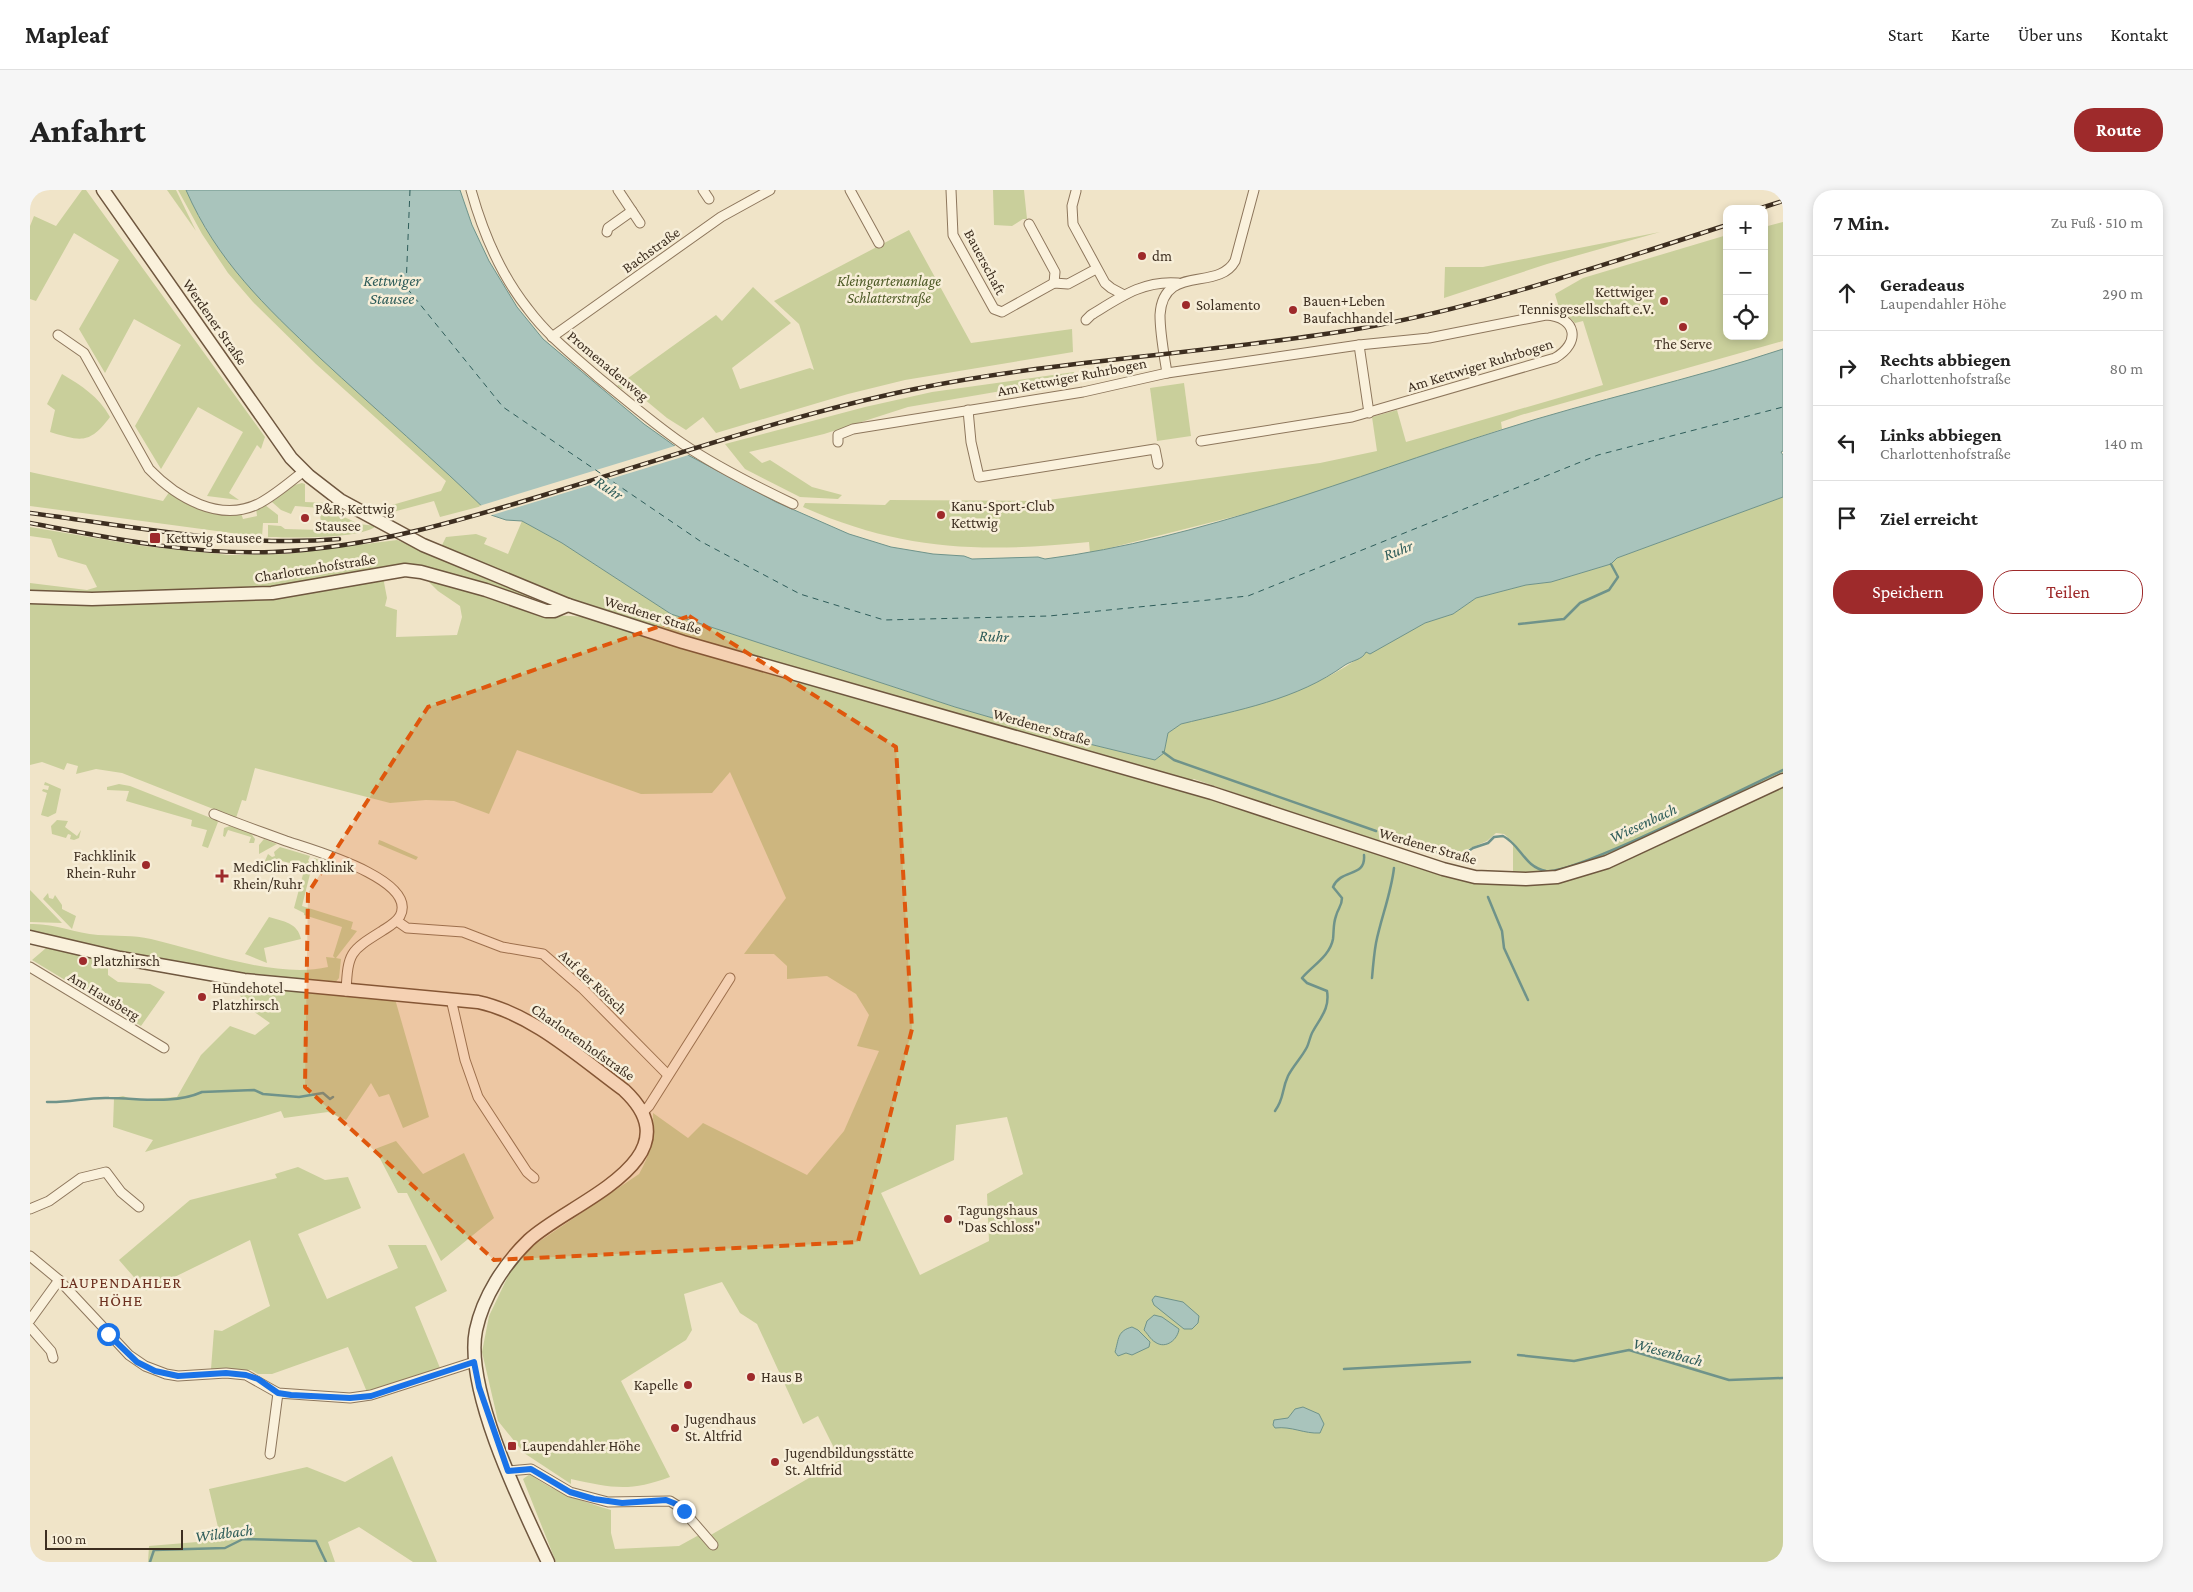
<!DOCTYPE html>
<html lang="de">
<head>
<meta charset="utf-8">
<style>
	body { margin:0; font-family:"Crimson Pro",serif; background:#f6f6f6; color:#222 }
	.controls { position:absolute; right:15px; top:15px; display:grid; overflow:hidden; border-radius:10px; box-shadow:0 2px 8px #0003 }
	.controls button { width:45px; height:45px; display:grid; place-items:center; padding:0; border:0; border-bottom:1px solid #e0e0e0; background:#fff; color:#222; font:25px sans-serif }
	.scale { position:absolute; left:15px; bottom:12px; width:138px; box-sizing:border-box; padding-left:5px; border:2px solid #3d2e20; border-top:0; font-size:14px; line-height:18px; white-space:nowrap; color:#3d2e20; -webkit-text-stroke:4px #f7eed8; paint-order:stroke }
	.stop { position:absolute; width:15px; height:15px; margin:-11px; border:4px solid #1a73e8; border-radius:50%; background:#fff }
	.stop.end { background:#1a73e8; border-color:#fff; box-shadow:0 1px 5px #0008 }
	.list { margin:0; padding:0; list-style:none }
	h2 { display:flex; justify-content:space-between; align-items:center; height:65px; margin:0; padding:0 20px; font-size:21px }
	h2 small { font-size:16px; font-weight:400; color:#767676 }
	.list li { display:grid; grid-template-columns:32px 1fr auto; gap:15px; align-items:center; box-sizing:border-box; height:75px; padding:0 20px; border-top:1px solid #e0e0e0 }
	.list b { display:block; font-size:19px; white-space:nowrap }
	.list p { margin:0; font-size:16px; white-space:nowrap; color:#767676 }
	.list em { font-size:16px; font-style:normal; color:#767676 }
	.actions { display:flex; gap:10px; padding:15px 20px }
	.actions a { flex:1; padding:11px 0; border:1px solid #9e2a2b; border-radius:20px; text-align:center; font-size:18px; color:#9e2a2b }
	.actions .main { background:#9e2a2b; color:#fff }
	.icon { flex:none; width:28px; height:28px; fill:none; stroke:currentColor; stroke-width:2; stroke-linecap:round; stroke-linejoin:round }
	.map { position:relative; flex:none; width:1753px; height:1372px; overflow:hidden; border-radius:20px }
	header { display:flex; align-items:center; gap:30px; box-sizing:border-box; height:70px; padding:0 25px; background:#fff; border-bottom:1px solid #e0e0e0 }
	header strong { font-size:24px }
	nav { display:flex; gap:28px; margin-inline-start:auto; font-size:18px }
	.intro { display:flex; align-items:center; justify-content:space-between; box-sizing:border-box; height:120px; padding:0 30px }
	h1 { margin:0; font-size:35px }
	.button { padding:12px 22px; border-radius:20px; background:#9e2a2b; color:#fff; font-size:18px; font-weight:700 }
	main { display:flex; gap:30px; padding:0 30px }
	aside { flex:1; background:#fff; border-radius:20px; box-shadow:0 2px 8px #0003 }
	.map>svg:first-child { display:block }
	.green { fill:#c9cf9b; fill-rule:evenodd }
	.water { fill:#a9c4bc; stroke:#6f938a }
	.pier { fill:#f0e4c8 }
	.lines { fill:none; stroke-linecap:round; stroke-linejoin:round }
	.stream { stroke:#6f938a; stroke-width:2.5 }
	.ferry { stroke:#2f5d5a; stroke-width:1; stroke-dasharray:6 5; stroke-linecap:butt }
	.street-casing { stroke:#8d765c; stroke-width:11 }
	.secondary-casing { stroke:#6f573f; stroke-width:15 }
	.street { stroke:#faf1dc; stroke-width:9 }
	.secondary { stroke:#faf1dc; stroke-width:12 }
	.rail-casing { stroke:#3d2e20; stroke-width:4.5 }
	.rail { stroke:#f7eed8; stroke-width:2.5; stroke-dasharray:8; stroke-linecap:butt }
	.route { stroke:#1a73e8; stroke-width:6 }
	.marked { fill:#df570d; fill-opacity:0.2; stroke:#df570d; stroke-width:4; stroke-dasharray:10 6; stroke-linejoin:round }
	.poi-dot { fill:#9e2a2b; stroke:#f7eed8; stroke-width:2 }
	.labels { text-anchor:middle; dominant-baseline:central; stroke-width:5; stroke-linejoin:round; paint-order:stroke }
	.street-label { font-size:15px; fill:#3d2e20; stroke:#f7eed8 }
	.poi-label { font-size:15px; fill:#3d2e20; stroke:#f7eed8; text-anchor:start }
	.park-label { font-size:15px; font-style:italic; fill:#4d5a26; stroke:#f7eed8 }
	.water-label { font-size:16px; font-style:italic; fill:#2f5d5a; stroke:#f7eed8 }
	.neighbourhood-label { font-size:16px; letter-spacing:1px; fill:#6b2e1e; stroke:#f7eed8 }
</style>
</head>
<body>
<header>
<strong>Mapleaf</strong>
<nav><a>Start</a><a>Karte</a><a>Über uns</a><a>Kontakt</a></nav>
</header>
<div class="intro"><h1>Anfahrt</h1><a class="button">Route</a></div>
<main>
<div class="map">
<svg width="1753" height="1372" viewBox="0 0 1753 1372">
	<rect width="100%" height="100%" fill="#f0e4c8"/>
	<g class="green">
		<polygon points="52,0 56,0 235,247 231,259 227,255 199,303 209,310 177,306 213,242 168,217 131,279 105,236 151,155 104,129 75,183 49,139 89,70 44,43 6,111 0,109 0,36 4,26 26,36"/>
		<polygon points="137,0 146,0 166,41"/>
		<path d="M148,0H156C185,67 230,110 281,159C337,212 397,261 452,316L410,327L404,311L359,323L355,317L411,301L416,291L286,174L223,112L198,83L172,44Z"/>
		<polygon points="963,0 994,0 997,29 993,29 982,36 964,35"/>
		<path d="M1753,32V151L1491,225L1471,232L1472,239L1238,318L1060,363L1059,352C952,363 872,361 773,317L775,313L855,315L860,310L1011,311L1290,273L1347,261L1342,227L1367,220L1376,252L1404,244L1573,195L1553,131L1545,133L1538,126L1530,121L1525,104L1553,88L1697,45V146H1734V37Z"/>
		<polygon points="879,40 941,153 1042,139 1043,162 875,190 818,204 686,243 673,227 656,240 637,228 596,194 592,199 587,196 686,125 692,131 723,97 761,133 702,178 710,199 780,178 784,180 769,134 744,111"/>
		<polygon points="1630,42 1517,74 1414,108 1415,77 1453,77"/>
		<polygon points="1044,182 1042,192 977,200 878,217 794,244 719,262 732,273 740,270 782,297 812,305 808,309 770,307 715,279 695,254 835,217 902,202"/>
		<path d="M32,184C52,196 68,206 80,227C59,255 51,251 20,242L25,220L17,214Z"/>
		<polygon points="1154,193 1161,246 1127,251 1120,198"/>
		<polygon points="0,282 133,311 140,301 211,323 213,329 227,326 226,318 235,315 248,325 248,333 233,333 232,347 0,316"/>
		<path d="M272,293L275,294V312L299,313L306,317L310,325L329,334L346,336C332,349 260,348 238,347V335L251,336L255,339L291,340L290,318L265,316L261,324L251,320L242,312L265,295Z"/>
		<path d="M1753,307V1372H526L493,1289L500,1284C525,1303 552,1311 581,1320V1343L585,1359L649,1356L669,1345L679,1346L810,1270L788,1226L773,1234L727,1134L710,1123L692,1092L654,1104L662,1140L656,1150L591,1191L640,1287C600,1302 582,1298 541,1289V1294L494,1263L468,1231L452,1162L459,1126L481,1080L504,1055L609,984C621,964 624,946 623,923L658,948L673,933L777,985L814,941L849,861L827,856L839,825L826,804L797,786L757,789V776L744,764H714L756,708L700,582L682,603L611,604L487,560L459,624L424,611L396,610L360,613L225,578L216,611L212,610L206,628L92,583L66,579L46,584L48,576L37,573L34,580L12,572L0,575V410L178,409L353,387L357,408L355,416L367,420L366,447L427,445L432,427L430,416L408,401L393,386L520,425L561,427L1159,598L1451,690L1483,687V652L1474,644L1466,643L1457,651L1424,665L1394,653L1387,655L1354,642L1350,653L1164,589L1159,591L656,449L539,409L411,357L416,347L446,344L457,348L454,354L478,364L492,331L532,353L641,424L925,517L1014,543L1125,570L1134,563L1138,543L1151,534C1219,517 1283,504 1338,461L1340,463L1395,433L1423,424L1446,408L1496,395L1521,392L1581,374L1587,368ZM977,927L993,984L957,1004L959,1051L890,1085L851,1003L924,970L926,935Z"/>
		<polygon points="0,337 113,356 199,365 257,364 367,350 513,411 384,378 243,400 66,405 0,403 0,393 57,400 67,397 56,375 28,367 21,349 0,346"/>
		<polygon points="15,592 31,599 26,623 18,627 11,625 17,603 12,601 13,599 18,600 19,596 14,595"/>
		<polygon points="89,594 100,596 186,630 188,632 178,658 172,656 177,640 161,636 162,630 96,611 99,601 77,600 77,597"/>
		<polygon points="27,630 38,631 35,637 47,646 51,640 49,648 44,650 40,649 41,645 38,644 36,648 22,644 21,636"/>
		<polygon points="200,636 220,642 225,649 224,653 219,653 221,647 198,640 195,647 193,646 194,638"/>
		<polygon points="234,649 247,654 229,664 229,655"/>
		<polygon points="349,650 352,651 388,667 386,670 348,654"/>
		<path d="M250,657L280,666L278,671L281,673L284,668L292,671L290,678L282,676L272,716L323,732L321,739L327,741L306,768L311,769L309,788L304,794C202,786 100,765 0,742V734C24,733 44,743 68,745C86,746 103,745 121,749C173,761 246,789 298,777L296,767L305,768L303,766L312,737L274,725V723L264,718L275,677L248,670L242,675L234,673L238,664L242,667L245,666L244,662Z"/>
		<polygon points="0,700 32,733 0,732"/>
		<polygon points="18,703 19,708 23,709 25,705 32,715 32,719 46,726 42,739 13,709"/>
		<path d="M239,727C253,731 268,733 271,749L234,758L237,773L215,764Z"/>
		<polygon points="16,758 78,772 78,785 88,792 120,794 135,802 111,836 2,770"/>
		<polygon points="201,793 365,809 399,927 373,938 359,904 349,907 341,893 316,930 298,922 254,928 251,921 115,962 123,950 83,937 84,908 93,906 104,910 147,907 171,865 200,836 225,845 240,833 220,819"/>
		<polygon points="366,951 393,984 434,963 464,1028 411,1071 377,1003 368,1003 345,959"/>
		<polygon points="268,977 295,990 318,987 331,1018 268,1044 297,1109 368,1078 358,1055 396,1055 417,1101 385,1117 410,1178 337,1202 318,1157 242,1184 228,1184 221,1180 181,1179 184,1140 192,1141 240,1116 220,1050 116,1101 89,1070 160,1010 247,988 245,984"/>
		<polygon points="362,1266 407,1372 383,1372 329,1337 298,1352 305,1372 118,1372 119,1356 191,1350 179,1299 277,1277 315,1292"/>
	</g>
	<g class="water">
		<path d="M156,0H430L442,35L459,71L487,117L513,149L614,234L656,264L746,312L819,344L861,357L903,364L934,366L942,369L1008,367L1015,369C1172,349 1321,287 1471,240C1564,210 1660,190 1753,159V261L1751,262L1753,265V307L1587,368L1581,374L1521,392L1496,395L1446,408L1423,424L1395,433L1340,464L1336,462C1332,470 1323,470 1315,475C1267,510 1208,520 1151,534L1138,543L1134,563L1125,570L1014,543L925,517L641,424L532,353L492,331L476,330L461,325C406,271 347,221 290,168C235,116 187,71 156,0Z"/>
		<polygon points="1125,1106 1153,1112 1169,1126 1168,1133 1162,1139 1154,1139 1124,1115 1122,1110"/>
		<path d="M1124,1125L1132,1127L1149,1139C1148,1149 1136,1160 1125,1152C1121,1150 1117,1143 1114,1140L1117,1131Z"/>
		<path d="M1102,1137L1108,1140L1120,1152L1119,1157L1102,1165L1096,1163L1088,1166L1085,1162C1089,1149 1087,1141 1102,1137Z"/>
		<path d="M1273,1217L1289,1224L1294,1234L1290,1243C1274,1244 1262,1236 1245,1238L1243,1235L1244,1230L1258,1228L1265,1219Z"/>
	</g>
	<polygon class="pier" points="648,255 662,264 459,326 449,316"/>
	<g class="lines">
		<g class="stream">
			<polyline points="1489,434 1534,429 1550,413 1579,400 1588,387 1581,374"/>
			<polyline points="1133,562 1144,570 1346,641"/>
			<path d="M1387,657L1395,655L1401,661L1428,668L1443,658L1458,653L1464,647L1473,646C1491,655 1494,677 1516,681C1544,685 1716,597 1753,580"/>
			<polyline points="1458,707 1472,741 1474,758 1498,810"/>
			<path d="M1342,788C1343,776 1344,764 1346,753C1351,728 1361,704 1364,678"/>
			<path d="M17,912C38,913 58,907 79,908C109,908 143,915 172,902L224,900L233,904L269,907L293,903L300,909L303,907"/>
			<path d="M1245,921C1255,907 1251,901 1258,886C1263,876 1272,867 1277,857C1279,853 1280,847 1282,843C1290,828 1300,819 1297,801L1277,793L1272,788C1282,776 1300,766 1303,749C1304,741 1303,734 1306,726C1308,718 1312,716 1312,708L1303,697C1311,678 1336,688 1334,665"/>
			<polyline points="1488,1165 1544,1171 1599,1160 1699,1190 1753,1188"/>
			<polyline points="1314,1179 1440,1172"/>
			<polyline points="120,1372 124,1360 195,1358 213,1349 286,1351 296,1372"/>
		</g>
		<polyline class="ferry" points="380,0 376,97 473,217 670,351 770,404 854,430 1019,426 1218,406 1568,265 1753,217"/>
		<g class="street-casing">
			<g id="street">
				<path d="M441,0C453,43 470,84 498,119C518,146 544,166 569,188C596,210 624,234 653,254C687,277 725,296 763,314"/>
				<polyline points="588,0 610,33"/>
				<polyline points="673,0 679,9"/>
				<polyline points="820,0 849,53"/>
				<polyline points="921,0 923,45 964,119 972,122 1024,93 1038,94 1066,79"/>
				<polyline points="1046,1 1042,16 1043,34 1075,93 1081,98 1094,105"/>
				<polyline points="999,34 1025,82 1024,93"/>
				<polyline points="577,42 578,38 602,21"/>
				<path d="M1056,130L1061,125C1089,108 1113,90 1148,93"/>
				<path d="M28,145L54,163L119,279C146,307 190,334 230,313C245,305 260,292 274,281"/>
				<polyline points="522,147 691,27 740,0"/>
				<polyline points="1329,155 1339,223"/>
				<path d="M1137,183C1134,164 1130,144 1130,125C1133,73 1188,102 1205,71L1224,0"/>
				<polyline points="938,220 941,252 949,287 1125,259 1128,274"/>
				<path d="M808,252V245L823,239L1053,202L1137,183L1329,155L1399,148L1516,125C1547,127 1551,153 1525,168L1322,227L1171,251"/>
				<path d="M184,624C208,634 232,642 256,651C279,659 389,689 370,726C366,733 358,737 352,741C320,761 318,762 316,801"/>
				<polyline points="367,731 377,738 433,742 472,757 513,764 552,798 638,885"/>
				<polyline points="0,777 134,858"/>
				<polyline points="421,809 435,870 448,907 497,982 504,988"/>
				<polyline points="613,922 619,916 700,788"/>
				<polyline points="0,1019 19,1011 51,988 76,982 91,1002 109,1017"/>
				<polyline points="0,1066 29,1090 99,1165 115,1176 136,1184 148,1186 196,1183 216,1185 248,1203 320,1208 341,1205 444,1172"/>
				<polyline points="0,1130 29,1090"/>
				<polyline points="0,1137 21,1161 23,1168"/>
				<polyline points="240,1264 248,1203"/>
				<polyline points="478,1281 501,1279 540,1302 578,1312 640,1311 651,1318 683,1355"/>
			</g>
		</g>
		<g class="secondary-casing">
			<g id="secondary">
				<polyline points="73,0 261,268 279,286 310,310 393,355 538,415 653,452 1182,603 1413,679 1445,687 1496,689 1527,687 1577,672 1753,590"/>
				<polyline points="0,407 62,409 242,403 375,380 391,382 456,400 516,421 524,421 538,415"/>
				<path d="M0,747L90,768L214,790L448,812C503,824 549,867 594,900C669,970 538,1013 499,1050C474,1074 453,1107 446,1140C434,1199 492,1317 518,1372"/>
			</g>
		</g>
		<use href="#street" class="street"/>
		<use href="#secondary" class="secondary"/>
		<g class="rail-casing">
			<g id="rail">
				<polyline points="1728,19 1753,11"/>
				<path d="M0,323C102,336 206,358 309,349"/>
				<path d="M0,333C80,348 161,365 243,362C340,358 432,330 524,302C643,266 763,224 885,199C1031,169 1180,164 1327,139C1453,117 1575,74 1697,35"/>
			</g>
		</g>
		<use href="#rail" class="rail"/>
	</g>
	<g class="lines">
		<polyline class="route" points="78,1144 107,1172 125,1181 148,1186 196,1183 216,1185 228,1189 248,1203 261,1205 320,1208 341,1206 444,1172 449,1197 478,1281 501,1279 540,1302 564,1309 592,1313 636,1310 646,1314 654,1321"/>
	</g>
	<path class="marked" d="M659,426L866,557L882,839L828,1052L464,1070L275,897L278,703L398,517Z"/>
	<g class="poi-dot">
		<circle cx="1112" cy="66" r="5"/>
		<circle cx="1634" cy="111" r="5"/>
		<circle cx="1156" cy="115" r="5"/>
		<circle cx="1263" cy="120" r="5"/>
		<circle cx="1653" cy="137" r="5"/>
		<circle cx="911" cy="325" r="5"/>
		<circle cx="275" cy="328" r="5"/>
		<rect x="119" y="342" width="12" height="12" rx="2.5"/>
		<circle cx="116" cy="675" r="5"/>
		<path d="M189.5 678.5h5v5h5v5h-5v5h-5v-5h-5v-5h5z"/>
		<circle cx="53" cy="771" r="5"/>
		<circle cx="172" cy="807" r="5"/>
		<circle cx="918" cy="1029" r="5"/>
		<circle cx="721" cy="1187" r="5"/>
		<circle cx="658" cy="1195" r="5"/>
		<circle cx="645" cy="1238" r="5"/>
		<rect x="477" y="1251" width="10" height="10" rx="2.5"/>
		<circle cx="745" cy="1272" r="5"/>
	</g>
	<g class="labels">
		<g class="street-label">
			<text transform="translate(621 60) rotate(-36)">Bachstraße</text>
			<text transform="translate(955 72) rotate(62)">Bauerschaft</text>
			<text transform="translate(185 132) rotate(55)">Werdener Straße</text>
			<text transform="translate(1450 175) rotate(-17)">Am Kettwiger Ruhrbogen</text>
			<text transform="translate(578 176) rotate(40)">Promenadenweg</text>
			<text transform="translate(1042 187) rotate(-11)">Am Kettwiger Ruhrbogen</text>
			<text transform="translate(285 378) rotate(-9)">Charlottenhofstraße</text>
			<text transform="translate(623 425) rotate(17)">Werdener Straße</text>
			<text transform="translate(1012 537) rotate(16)">Werdener Straße</text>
			<text transform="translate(1398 656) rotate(16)">Werdener Straße</text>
			<text transform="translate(563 792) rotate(43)">Auf der Rötsch</text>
			<text transform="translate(74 806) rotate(31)">Am Hausberg</text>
			<text transform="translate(553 852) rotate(35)">Charlottenhofstraße</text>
		</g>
		<g class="poi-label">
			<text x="1122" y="66">dm</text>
			<text x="1624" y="102" text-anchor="end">Kettwiger<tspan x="1624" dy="17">Tennisgesellschaft e.V.</tspan></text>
			<text x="1273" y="111">Bauen+Leben<tspan x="1273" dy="17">Baufachhandel</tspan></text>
			<text x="1166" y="115">Solamento</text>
			<text x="1653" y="154" text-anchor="middle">The Serve</text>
			<text x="921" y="316">Kanu-Sport-Club<tspan x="921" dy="17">Kettwig</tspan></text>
			<text x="285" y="319">P&amp;R, Kettwig<tspan x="285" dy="17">Stausee</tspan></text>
			<text x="136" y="348">Kettwig Stausee</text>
			<text x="106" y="666" text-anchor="end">Fachklinik<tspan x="106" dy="17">Rhein-Ruhr</tspan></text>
			<text x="203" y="677">MediClin Fachklinik<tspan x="203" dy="17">Rhein/Ruhr</tspan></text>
			<text x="63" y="771">Platzhirsch</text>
			<text x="182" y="798">Hundehotel<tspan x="182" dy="17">Platzhirsch</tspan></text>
			<text x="928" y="1020">Tagungshaus<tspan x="928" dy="17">"Das Schloss"</tspan></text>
			<text x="731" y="1187">Haus B</text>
			<text x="648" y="1195" text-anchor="end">Kapelle</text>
			<text x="655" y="1229">Jugendhaus<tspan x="655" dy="17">St. Altfrid</tspan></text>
			<text x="492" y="1256">Laupendahler Höhe</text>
			<text x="755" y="1263">Jugendbildungsstätte<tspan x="755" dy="17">St. Altfrid</tspan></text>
		</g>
		<g class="park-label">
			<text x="859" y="91">Kleingartenanlage<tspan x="859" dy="17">Schlatterstraße</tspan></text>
		</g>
		<g class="water-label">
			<text x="362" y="90">Kettwiger<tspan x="362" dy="18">Stausee</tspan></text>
			<text transform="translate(579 298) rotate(34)">Ruhr</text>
			<text transform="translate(1368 360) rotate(-21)">Ruhr</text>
			<text transform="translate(964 446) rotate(3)">Ruhr</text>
			<text transform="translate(1613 633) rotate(-25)">Wiesenbach</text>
			<text transform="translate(1638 1162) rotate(15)">Wiesenbach</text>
			<text transform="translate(194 1343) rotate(-7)">Wildbach</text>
		</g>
		<g class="neighbourhood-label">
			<text x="91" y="1092">LAUPENDAHLER<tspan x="91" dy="18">HÖHE</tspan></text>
		</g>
	</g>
</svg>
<div class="controls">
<button>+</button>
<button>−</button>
<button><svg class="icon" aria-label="locate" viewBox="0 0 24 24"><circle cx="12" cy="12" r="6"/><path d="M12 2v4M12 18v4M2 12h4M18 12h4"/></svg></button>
</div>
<div class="scale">100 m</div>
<div class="stop" style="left:78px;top:1144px"></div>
<div class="stop end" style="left:654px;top:1321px"></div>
</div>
<aside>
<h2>7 Min.<small>Zu Fuß · 510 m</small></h2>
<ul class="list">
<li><svg class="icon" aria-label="ahead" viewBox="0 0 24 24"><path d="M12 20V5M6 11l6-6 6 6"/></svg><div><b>Geradeaus</b><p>Laupendahler Höhe</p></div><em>290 m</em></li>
<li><svg class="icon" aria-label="right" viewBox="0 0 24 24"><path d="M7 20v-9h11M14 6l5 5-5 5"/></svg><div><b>Rechts abbiegen</b><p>Charlottenhofstraße</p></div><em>80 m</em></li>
<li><svg class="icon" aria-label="left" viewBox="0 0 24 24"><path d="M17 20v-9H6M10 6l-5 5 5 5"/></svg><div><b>Links abbiegen</b><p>Charlottenhofstraße</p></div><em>140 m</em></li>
<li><svg class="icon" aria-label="arrive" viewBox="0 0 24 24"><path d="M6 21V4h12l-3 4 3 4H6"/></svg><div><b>Ziel erreicht</b></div></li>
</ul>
<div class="actions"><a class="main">Speichern</a><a>Teilen</a></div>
</aside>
</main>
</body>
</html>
